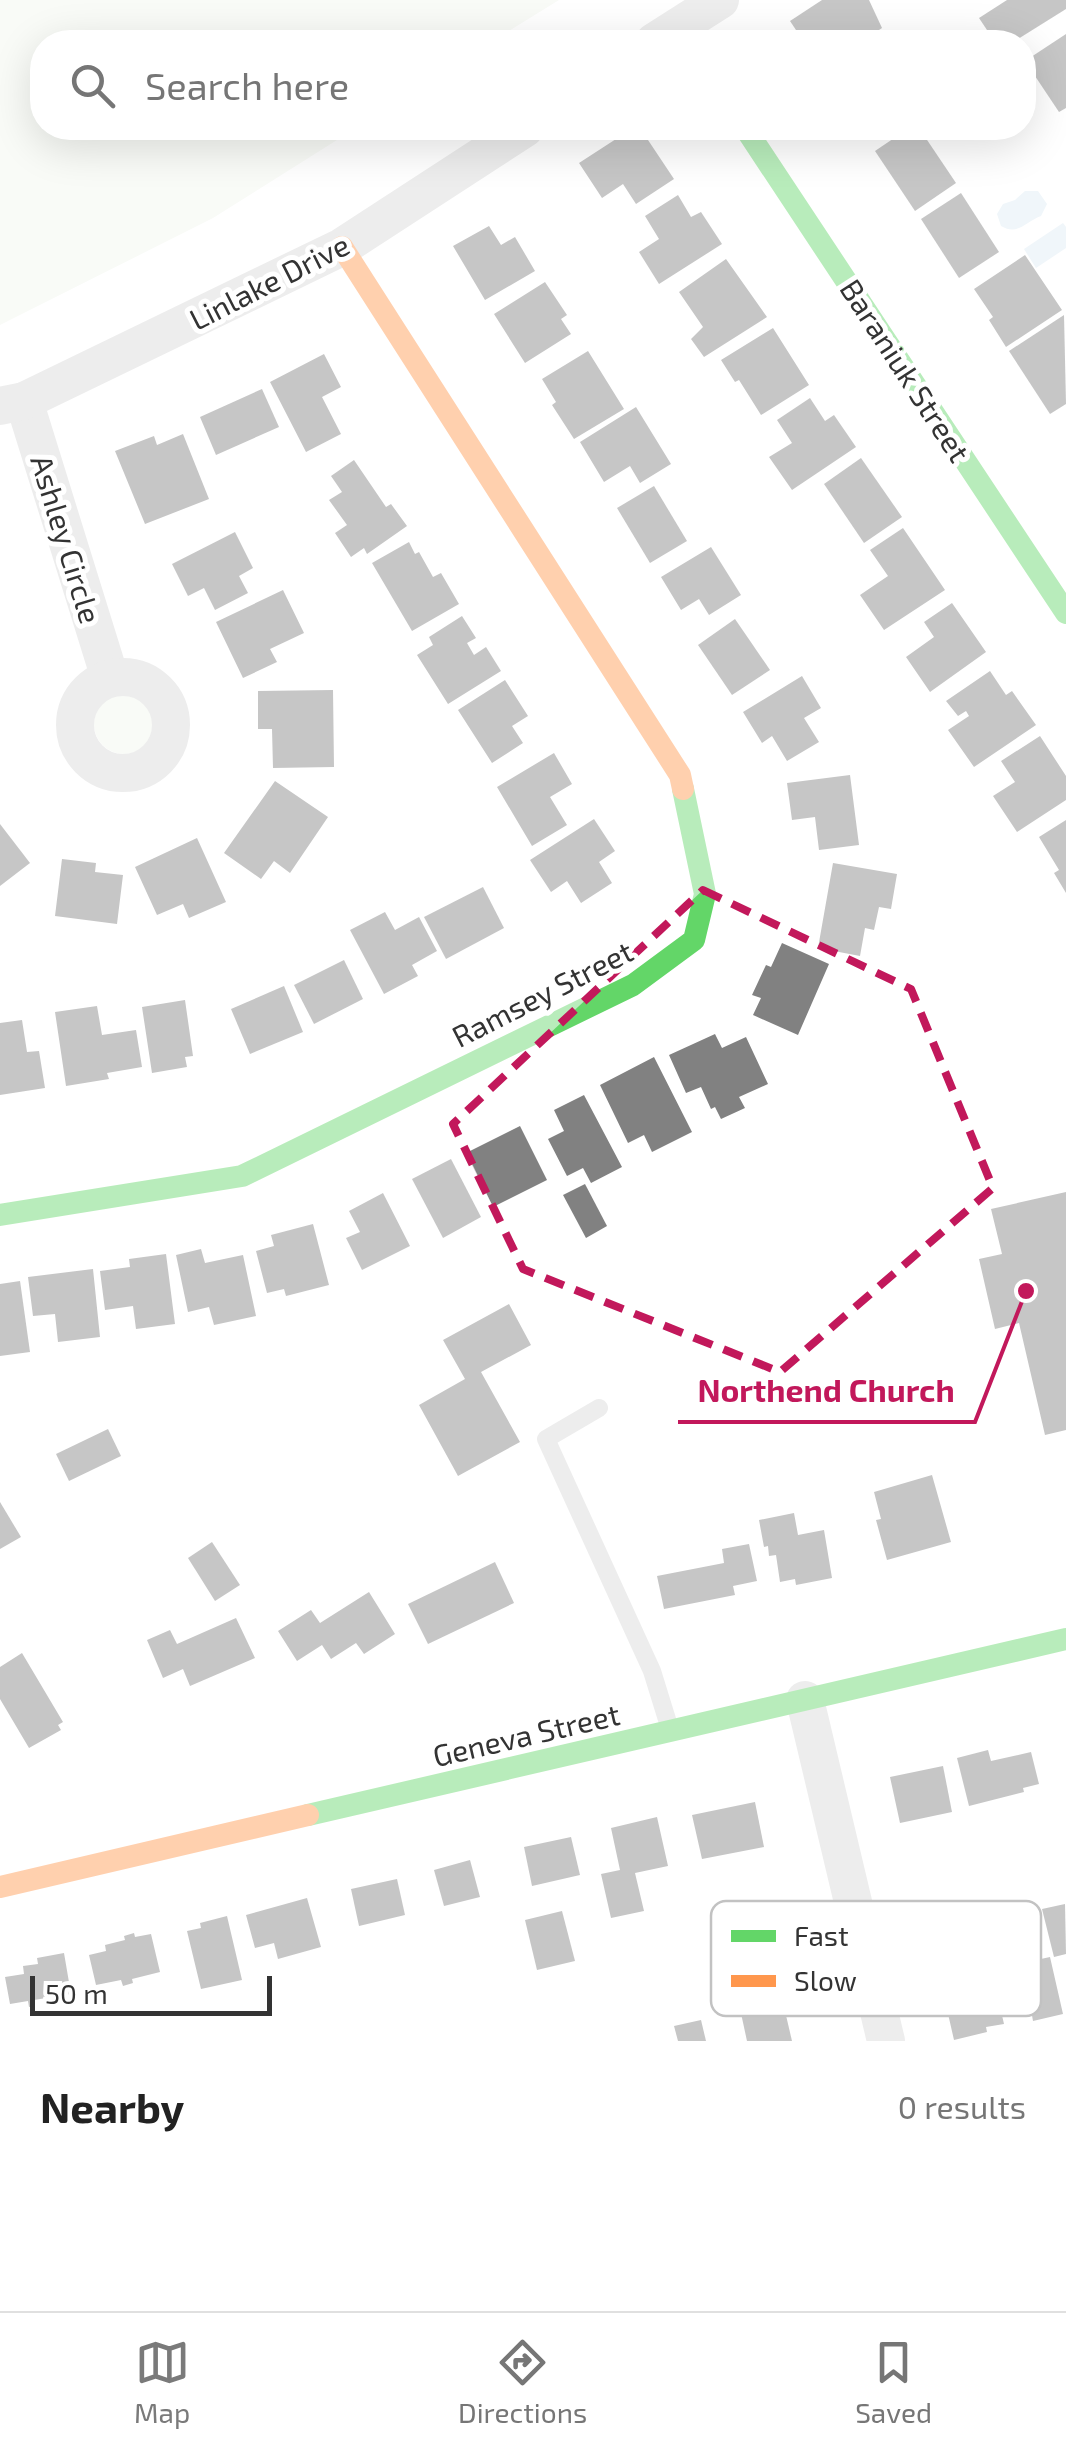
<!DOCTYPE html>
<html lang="en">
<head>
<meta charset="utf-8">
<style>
	body { margin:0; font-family:"Exo 2",sans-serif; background:#f2f2f2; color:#222 }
	.scale { position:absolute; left:30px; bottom:25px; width:242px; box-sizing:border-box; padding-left:10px; border:5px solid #333; border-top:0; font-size:28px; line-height:35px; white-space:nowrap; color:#333; -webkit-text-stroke:8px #fff; paint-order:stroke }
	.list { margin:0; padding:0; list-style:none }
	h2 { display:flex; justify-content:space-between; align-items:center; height:130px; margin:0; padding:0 40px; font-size:42px }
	h2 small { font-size:32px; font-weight:400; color:#767676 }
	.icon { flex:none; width:55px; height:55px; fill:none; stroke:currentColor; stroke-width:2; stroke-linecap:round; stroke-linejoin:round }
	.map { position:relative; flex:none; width:1066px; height:2041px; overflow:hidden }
	.search { position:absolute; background:#fff; box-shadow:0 10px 40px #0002; left:30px; right:30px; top:30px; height:110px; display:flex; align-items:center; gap:25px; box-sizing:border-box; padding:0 35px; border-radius:40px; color:#767676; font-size:38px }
	.sheet { height:270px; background:#fff }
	nav { display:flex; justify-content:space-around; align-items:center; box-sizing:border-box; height:140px; border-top:2px solid #e0e0e0; background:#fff; font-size:28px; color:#767676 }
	nav a { display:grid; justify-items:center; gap:5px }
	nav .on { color:#7a7a7a }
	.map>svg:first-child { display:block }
	.green { fill:#f1f5ed }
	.water { fill:#ddebf3 }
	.building { fill:#818181 }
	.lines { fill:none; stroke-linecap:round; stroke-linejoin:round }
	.lane { stroke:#d7d7d7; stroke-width:18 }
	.street { stroke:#d7d7d7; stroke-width:38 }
	.fast { stroke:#63d668; stroke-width:22 }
	.slow { stroke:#ff974d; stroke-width:22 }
	.marked { fill:none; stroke:#c2185b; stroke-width:8; stroke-dasharray:20 12; stroke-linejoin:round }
	.labels { text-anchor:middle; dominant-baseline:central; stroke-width:10; stroke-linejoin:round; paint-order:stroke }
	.street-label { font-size:30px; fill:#333; stroke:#fff }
	.key { fill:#fff; stroke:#c2c2c2; stroke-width:2.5 }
	.key-label { font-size:28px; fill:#333 }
	.leader { fill:none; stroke:#c2185b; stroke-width:4 }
	.callout-dot { fill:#c2185b; stroke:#fff; stroke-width:4 }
	.callout-label { font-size:32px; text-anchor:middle; font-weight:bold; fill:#c2185b; stroke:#fff; stroke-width:10; stroke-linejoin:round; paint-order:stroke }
</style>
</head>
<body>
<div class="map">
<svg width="1066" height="2041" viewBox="0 0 1066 2041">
	<rect width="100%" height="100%" fill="#fff"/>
	<g class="green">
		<polygon points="0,0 559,0 491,42 42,42 42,128 356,128 213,218 0,325"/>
		<circle cx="124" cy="724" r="30"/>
	</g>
	<g class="water">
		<path d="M1025,191H1038L1047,204L1041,216C1025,222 1018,236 1001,226L997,214L1003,204L1015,200Z"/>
		<polygon points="1063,223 1066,227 1066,248 1036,268 1024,249"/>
	</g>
	<g class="building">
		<polygon points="822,0 869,0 882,28 861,42 804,42 790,21"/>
		<polygon points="1007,0 1066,0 1066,9 1013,42 995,42 979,18"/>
		<polygon points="1066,34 1066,108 1059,112 1025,61"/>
		<polygon points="633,128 640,128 674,179 636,204 623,184 602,198 579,163"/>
		<polygon points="861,128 887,128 869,139"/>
		<polygon points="909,128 919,128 956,183 915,211 875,151"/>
		<polygon points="961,193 999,252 959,278 921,219"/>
		<polygon points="678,195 691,217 701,212 722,244 659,284 639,252 659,239 645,216"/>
		<polygon points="489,226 501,245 515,237 535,271 485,300 453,246"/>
		<polygon points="1025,255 1062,310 1006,347 989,320 993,317 974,289"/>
		<polygon points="726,259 767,317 704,357 691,339 703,327 679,292"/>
		<polygon points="545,282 567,315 561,319 571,334 525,363 494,314"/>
		<polygon points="1064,315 1066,404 1050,414 1009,351"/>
		<polygon points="773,328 809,385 761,415 739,380 735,382 721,360"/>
		<polygon points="588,351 624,409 574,439 552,405 556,402 542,379"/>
		<polygon points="324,354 341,387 322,397 341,434 306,452 270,382"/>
		<polygon points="262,389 279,427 216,455 200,417"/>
		<polygon points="810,398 825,421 834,415 856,447 792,490 769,457 792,443 777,420"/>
		<polygon points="636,407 671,464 640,483 630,466 604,482 580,442"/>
		<polygon points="183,434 209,499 145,524 115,451 154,436 157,445"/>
		<polygon points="861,458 902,517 864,543 824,484"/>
		<polygon points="354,460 386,507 391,504 407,526 367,554 364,548 351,557 335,533 347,525 329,500 342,492 331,476"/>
		<polygon points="654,486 687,541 650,563 617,508"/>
		<polygon points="903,528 945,590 884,630 860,595 888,576 870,550"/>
		<polygon points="235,532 253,568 239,576 248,593 215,610 204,588 188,596 172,564"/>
		<polygon points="409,542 415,554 419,552 433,577 441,573 459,604 412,631 372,563"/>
		<polygon points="711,547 741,595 709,615 699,599 681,610 661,577"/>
		<polygon points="283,590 304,633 270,649 277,662 243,678 216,622"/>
		<polygon points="952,603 986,652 930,692 906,657 934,637 924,622"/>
		<polygon points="462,616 476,638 467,643 474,655 486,647 501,671 448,704 417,655 433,645 429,637"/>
		<polygon points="735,619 770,670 732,695 698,645"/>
		<polygon points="990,671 1006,695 1012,691 1036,725 974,767 948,730 969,716 966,711 958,716 946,701"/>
		<polygon points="802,676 821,708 804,718 819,742 787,761 772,736 762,743 743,712"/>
		<polygon points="505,680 528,716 512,726 523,743 492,763 458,710"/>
		<polygon points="333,690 334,767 273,768 272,729 258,729 258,691"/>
		<polygon points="1040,736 1066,776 1066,800 1017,832 993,796 1015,782 1001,761"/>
		<polygon points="554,753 572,784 550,797 567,825 532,846 497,787"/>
		<polygon points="850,775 859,845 819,850 815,817 792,820 787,783"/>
		<polygon points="275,781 328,817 290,873 274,861 261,879 224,853"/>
		<polygon points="594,819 615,851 599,862 612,883 581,903 567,881 551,892 530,860"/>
		<polygon points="1066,820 1066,893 1054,873 1059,870 1039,837"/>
		<polygon points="0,824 30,863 0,886"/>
		<polygon points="197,838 226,902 189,918 183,904 157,915 135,867"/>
		<polygon points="62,859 96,863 95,872 123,875 117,924 55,916"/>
		<polygon points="833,863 897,874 891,909 879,907 874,930 865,928 860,956 818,948"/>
		<polygon points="483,887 504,928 446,959 424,917"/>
		<polygon points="385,912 395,930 419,917 437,951 412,965 418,976 384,994 350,930"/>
		<polygon points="782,943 829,964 798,1035 753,1015 761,998 752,995 766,965 771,967"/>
		<polygon points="344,960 363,999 314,1024 294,985"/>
		<polygon points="284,986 303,1032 250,1054 231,1009"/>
		<polygon points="185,1000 193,1056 185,1057 187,1067 152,1073 142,1007"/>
		<polygon points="97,1006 102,1035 136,1030 142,1067 107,1073 109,1079 66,1086 55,1012"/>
		<polygon points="22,1020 27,1052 39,1051 45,1088 0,1095 0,1023"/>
		<polygon points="715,1034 722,1048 746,1037 768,1084 739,1097 745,1108 721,1119 715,1107 711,1109 701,1087 686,1093 669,1055"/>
		<polygon points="654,1057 692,1132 652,1152 644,1135 628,1143 600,1085"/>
		<polygon points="584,1095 622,1167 591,1183 583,1168 567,1176 548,1139 564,1131 554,1110"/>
		<polygon points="520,1126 547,1180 493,1207 466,1153"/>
		<polygon points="451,1159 481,1217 443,1238 412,1179"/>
		<polygon points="585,1184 607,1226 586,1238 563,1195"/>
		<polygon points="1066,1192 1066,1430 1045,1435 1019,1323 995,1329 979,1259 1002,1254 991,1209"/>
		<polygon points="383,1193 410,1246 362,1270 346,1238 360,1232 349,1211"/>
		<polygon points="313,1224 329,1285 286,1296 284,1289 267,1293 256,1251 274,1246 271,1235"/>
		<polygon points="201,1249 205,1263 243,1255 256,1316 214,1325 209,1307 188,1312 176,1255"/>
		<polygon points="166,1254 175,1324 136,1329 133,1306 105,1310 100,1271 130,1267 129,1259"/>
		<polygon points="93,1269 100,1337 58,1342 55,1314 33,1316 28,1277"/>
		<polygon points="20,1281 30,1352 0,1356 0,1284"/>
		<polygon points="509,1304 531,1345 481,1372 520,1442 458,1476 419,1405 465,1379 443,1340"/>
		<polygon points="108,1429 121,1456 69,1481 56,1454"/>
		<polygon points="932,1475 951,1542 887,1560 876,1520 881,1519 874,1492"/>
		<polygon points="0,1502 21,1537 0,1549"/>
		<polygon points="794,1513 798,1535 824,1530 832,1578 796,1585 795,1579 780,1582 776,1555 769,1556 768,1546 764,1547 759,1520"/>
		<polygon points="212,1542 240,1585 215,1601 188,1558"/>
		<polygon points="749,1544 757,1581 733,1586 735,1595 664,1609 657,1576 724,1563 722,1549"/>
		<polygon points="495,1562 514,1603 428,1644 408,1604"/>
		<polygon points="369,1592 395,1634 364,1654 356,1643 331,1659 322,1645 297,1661 278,1631 311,1610 320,1623"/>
		<polygon points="236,1618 255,1658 190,1686 183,1669 163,1678 147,1640 170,1630 177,1644"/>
		<polygon points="22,1653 63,1722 58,1725 61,1730 29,1748 0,1699 0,1667"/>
		<polygon points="988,1750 991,1761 1031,1752 1039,1784 1023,1788 1024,1792 969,1806 957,1758"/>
		<polygon points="943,1766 952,1812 900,1823 890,1777"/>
		<polygon points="755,1802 764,1847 702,1859 692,1815"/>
		<polygon points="657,1817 668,1866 635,1873 644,1911 611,1918 601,1874 620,1870 611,1828"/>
		<polygon points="571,1837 580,1875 532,1886 524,1847"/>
		<polygon points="470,1860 480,1897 444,1906 434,1870"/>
		<polygon points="397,1879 405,1915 359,1926 351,1889"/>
		<polygon points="307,1898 321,1947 278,1959 274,1943 255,1948 246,1915"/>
		<polygon points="1065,1904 1066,1954 1054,1957 1042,1909"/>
		<polygon points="562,1911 575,1961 537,1970 525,1920"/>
		<polygon points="227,1916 242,1980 201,1989 187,1931 201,1928 200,1923"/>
		<polygon points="134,1933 135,1937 151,1934 160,1972 132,1979 133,1983 123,1986 121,1980 96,1985 89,1955 106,1951 105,1945 125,1940 124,1936"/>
		<polygon points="64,1953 71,1994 34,2000 35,2006 29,2007 28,2001 10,2004 5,1977 24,1974 23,1966 38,1964 37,1958"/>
		<polygon points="1026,1954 1027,1962 1050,1957 1063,2014 1033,2021 1031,2010 1015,2014 1002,1960"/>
		<polygon points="992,1972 1004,2024 986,2027 987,2032 954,2040 941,1983"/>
		<polygon points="781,1994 792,2041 747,2041 739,2004"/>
		<polygon points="701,2020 706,2041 678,2041 674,2026"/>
	</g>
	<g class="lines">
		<polyline class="lane" points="599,1408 546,1439 652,1671 669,1726"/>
		<g class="street">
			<polyline points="654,42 720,0"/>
			<polyline points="24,401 110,678"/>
			<polyline points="0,406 24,401 342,247 525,128"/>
			<circle cx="123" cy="725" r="48"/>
			<polyline points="805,1700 886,2041"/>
		</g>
		<g class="fast">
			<polyline points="745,128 1066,613"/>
			<polyline points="0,1215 242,1176 633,985 694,940 705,894 683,789"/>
			<polyline points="308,1815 1066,1639"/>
		</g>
		<g class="slow">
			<polyline points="342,247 680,775 683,789"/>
			<polyline points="0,1887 308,1815"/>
		</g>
	</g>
	<path d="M0 0H1066V2041H0ZM703,890L911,989L993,1188L780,1372L523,1269L453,1124Z" fill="#fff" fill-opacity=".55" fill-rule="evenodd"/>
	<path class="marked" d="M703,890L911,989L993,1188L780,1372L523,1269L453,1124Z"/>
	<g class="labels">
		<g class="street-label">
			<text transform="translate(269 281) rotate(-27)">Linlake Drive</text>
			<text transform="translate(906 370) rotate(57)">Baraniuk Street</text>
			<text transform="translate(67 539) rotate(73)">Ashley Circle</text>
			<text transform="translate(542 993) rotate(-27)">Ramsey Street</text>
			<text transform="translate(526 1734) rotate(-13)">Geneva Street</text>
		</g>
	</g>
	<rect x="711" y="1901" width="330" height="115" rx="15" class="key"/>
	<rect x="731" y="1930" width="45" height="12" fill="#63d668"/>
	<rect x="731" y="1975" width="45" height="12" fill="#ff974d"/>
	<g class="key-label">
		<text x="794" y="1946">Fast</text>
		<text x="794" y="1991">Slow</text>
	</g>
	<path class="leader" d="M1026 1291L975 1422H678"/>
	<circle class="callout-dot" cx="1026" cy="1291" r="10"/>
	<g class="callout-label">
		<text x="826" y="1402">Northend Church</text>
	</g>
</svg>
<div class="scale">50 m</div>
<div class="search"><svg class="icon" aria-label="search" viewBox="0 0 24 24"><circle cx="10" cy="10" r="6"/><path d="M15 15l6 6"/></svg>Search here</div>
</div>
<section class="sheet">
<h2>Nearby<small>0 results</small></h2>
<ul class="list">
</ul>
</section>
<nav>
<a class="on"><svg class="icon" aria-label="map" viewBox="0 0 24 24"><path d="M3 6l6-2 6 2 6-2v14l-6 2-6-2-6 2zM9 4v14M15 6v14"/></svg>Map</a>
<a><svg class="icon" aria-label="directions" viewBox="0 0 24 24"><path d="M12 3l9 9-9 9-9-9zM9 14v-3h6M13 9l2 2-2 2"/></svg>Directions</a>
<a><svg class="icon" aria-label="saved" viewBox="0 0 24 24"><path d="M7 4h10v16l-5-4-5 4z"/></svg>Saved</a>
</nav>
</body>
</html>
